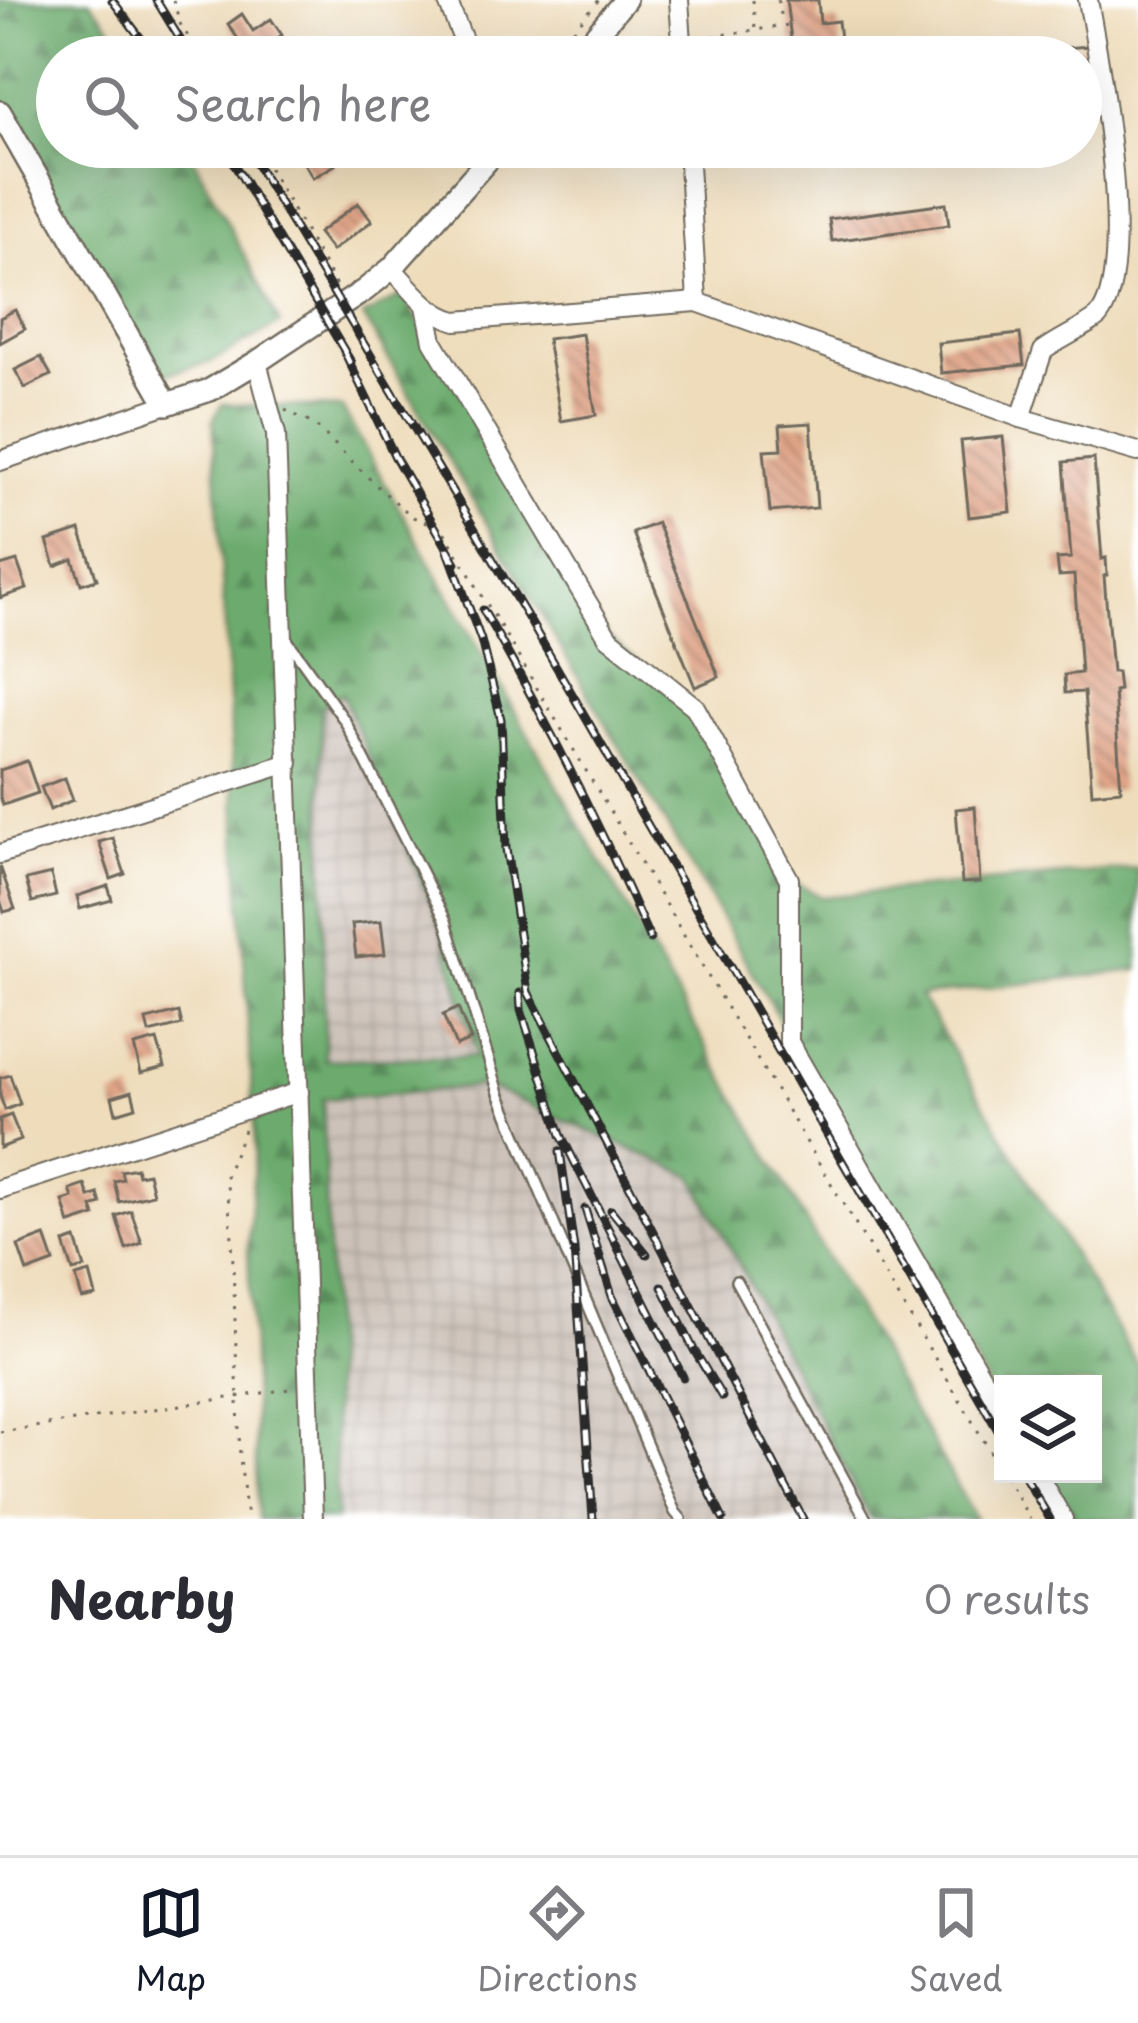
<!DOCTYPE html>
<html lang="en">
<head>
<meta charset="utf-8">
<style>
	body { margin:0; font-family:"Playpen Sans",sans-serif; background:#f7f7f7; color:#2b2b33 }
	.controls { position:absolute; right:36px; bottom:36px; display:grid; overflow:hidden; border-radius:0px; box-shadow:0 12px 48px #0002 }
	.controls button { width:108px; height:108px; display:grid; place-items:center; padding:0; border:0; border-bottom:3px solid #e1e1e2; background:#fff; color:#2b2b33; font:60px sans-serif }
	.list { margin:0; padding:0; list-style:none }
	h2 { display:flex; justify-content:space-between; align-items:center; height:156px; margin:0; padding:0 48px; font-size:51px }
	h2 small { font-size:39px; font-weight:400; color:#7c7c81 }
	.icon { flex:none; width:66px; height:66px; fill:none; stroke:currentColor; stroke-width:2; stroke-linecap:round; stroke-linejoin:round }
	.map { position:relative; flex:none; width:1138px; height:1519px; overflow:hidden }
	.search { position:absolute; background:#fff; box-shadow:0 12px 48px #0002; left:36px; right:36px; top:36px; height:132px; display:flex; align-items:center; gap:30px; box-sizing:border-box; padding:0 42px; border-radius:66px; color:#7c7c81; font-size:45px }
	.sheet { height:336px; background:#fff }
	nav { display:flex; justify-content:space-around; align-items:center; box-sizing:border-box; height:168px; border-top:3px solid #e1e1e2; background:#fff; font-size:33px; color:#7c7c81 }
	nav a { display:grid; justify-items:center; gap:6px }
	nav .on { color:#111827 }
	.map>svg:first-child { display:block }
	.industrial { fill:url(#industrial-grid) }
	.forest { fill:url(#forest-firs); stroke:#4c6b4c; stroke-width:3; fill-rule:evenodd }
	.building { fill:url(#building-back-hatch) }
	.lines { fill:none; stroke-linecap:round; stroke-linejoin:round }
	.service-casing { stroke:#6f695d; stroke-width:14 }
	.minor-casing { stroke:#6f695d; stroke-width:22 }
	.tertiary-casing { stroke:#6f695d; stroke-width:26 }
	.path { stroke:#6f695d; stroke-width:3; stroke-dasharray:3 9; stroke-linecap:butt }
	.service { stroke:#fff; stroke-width:9 }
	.minor { stroke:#fff; stroke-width:18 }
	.tertiary { stroke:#fff; stroke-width:21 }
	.rail-casing { stroke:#2b2b2b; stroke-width:9 }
	.rail { stroke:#fff; stroke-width:4.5; stroke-dasharray:14; stroke-linecap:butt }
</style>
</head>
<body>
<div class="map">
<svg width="1138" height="1519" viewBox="0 0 1138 1519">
	<defs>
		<pattern id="industrial-grid" width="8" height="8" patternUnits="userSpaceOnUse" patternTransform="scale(3)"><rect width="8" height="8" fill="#cdc2b9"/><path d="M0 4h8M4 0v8" fill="none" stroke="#b0a79f"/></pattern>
		<pattern id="forest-firs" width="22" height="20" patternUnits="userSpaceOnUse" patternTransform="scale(3)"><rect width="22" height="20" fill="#6cab6d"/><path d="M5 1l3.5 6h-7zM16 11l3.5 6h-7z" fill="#598b5a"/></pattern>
		<pattern id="building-back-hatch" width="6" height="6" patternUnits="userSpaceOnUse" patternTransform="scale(3)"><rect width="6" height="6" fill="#dfa488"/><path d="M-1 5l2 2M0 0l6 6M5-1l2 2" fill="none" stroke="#b5866f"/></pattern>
	</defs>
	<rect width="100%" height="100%" fill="#fff"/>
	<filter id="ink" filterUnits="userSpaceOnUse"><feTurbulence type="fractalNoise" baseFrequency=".00833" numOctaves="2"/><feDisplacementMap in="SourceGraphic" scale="24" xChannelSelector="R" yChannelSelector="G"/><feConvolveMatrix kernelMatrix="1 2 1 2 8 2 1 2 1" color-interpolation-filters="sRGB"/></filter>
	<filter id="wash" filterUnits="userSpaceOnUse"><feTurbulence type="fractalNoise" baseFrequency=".004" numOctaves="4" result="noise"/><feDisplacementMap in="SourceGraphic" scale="48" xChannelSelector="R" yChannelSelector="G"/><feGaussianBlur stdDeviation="2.7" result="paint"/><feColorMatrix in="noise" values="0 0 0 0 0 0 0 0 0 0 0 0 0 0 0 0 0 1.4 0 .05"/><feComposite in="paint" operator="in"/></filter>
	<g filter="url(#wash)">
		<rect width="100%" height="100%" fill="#eedcba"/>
		<g class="industrial">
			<polygon points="342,692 440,924 479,1056 325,1061 321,707"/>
			<polygon points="486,1086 693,1176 871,1519 337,1519 323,1099"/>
		</g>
		<g class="forest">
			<polygon points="0,0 90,0 134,57 57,57 57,147 188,147 280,324 211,362 152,378 0,112"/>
			<polygon points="403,295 608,637 695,707 790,880 822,897 1138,868 1138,970 920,996 1138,1365 1138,1519 1064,1519 1038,1474 1093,1474 1093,1384 1003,1384 1003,1412 715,907 363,316"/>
			<path d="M222,404L342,408L976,1519H871L693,1176L486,1086L323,1099L337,1519H258L248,1248L255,1149L213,420ZM342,693L440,924L477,1056L325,1060L321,707Z"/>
		</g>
		<g id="blocks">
			<g class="building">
				<polygon points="786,0 818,0 820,23 838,21 841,49 793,54"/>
				<polygon points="242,14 253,31 271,19 282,35 250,57 228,24"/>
				<polygon points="1090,46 1092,82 1081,83 1081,57 1065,57 1064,48"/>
				<polygon points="294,147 325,147 335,165 313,178"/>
				<polygon points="358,203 372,221 332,251 318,233"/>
				<polygon points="946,203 949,225 832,241 829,219"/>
				<polygon points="15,310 25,329 0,343 0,318"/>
				<polygon points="582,334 596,415 561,421 547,339"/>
				<polygon points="1020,334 1024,365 941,373 938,343"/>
				<polygon points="41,357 51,375 25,388 15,370"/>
				<polygon points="811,423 817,508 770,512 764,450 782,449 780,425"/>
				<polygon points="1003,437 1011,512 969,517 961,441"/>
				<polygon points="1094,459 1102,559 1106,558 1107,575 1104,576 1112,672 1117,672 1119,690 1114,691 1121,790 1092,793 1084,692 1065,693 1064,675 1081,673 1074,575 1059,576 1057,559 1071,558 1064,462"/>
				<polygon points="657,523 719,677 695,687 633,533"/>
				<polygon points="80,530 97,579 81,584 73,559 55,566 47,541"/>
				<polygon points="17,561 27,589 0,598 0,566"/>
				<polygon points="27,761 38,793 3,805 0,797 0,770"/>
				<polygon points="65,778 73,800 50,810 41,787"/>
				<polygon points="975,807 980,882 962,883 956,809"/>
				<polygon points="113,838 125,874 111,879 99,842"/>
				<polygon points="0,866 15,909 4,912 0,900"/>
				<polygon points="51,874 56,896 32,902 26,880"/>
				<polygon points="108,886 112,900 80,909 77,896"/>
				<polygon points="381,921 385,954 356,957 352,924"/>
				<polygon points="458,1008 471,1040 456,1046 443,1015"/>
				<polygon points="179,1012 182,1025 149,1033 146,1020"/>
				<polygon points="157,1040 165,1067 141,1073 134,1046"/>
				<polygon points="10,1075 20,1104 5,1110 0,1096 0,1078"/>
				<polygon points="132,1091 136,1107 116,1113 112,1097"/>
				<polygon points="11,1115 21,1140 0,1148 0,1119"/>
				<polygon points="136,1168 138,1175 148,1173 153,1194 119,1202 114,1181 123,1179 121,1171"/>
				<polygon points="85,1185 89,1197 98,1194 101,1204 92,1207 95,1216 70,1224 63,1201 73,1198 70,1190"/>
				<polygon points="131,1211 142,1243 126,1249 116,1216"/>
				<polygon points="45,1236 54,1262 27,1272 18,1246"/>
				<polygon points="76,1239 85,1268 73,1271 64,1243"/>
				<polygon points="90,1273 96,1296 82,1299 76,1277"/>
			</g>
		</g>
	</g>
	<g filter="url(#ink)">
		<use href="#blocks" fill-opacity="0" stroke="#6f695d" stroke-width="3"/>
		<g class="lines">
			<g class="service-casing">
				<g id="service">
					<polyline points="288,641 345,721 446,921 499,1093 675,1512 681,1519"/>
					<polyline points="736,1281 866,1519"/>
				</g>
			</g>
			<g class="minor-casing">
				<g id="minor">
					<polyline points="447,0 470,57"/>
					<polyline points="679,0 683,57"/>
					<polyline points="688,147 697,302 1021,418 1138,452"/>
					<path d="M392,268C411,289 428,313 456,321L697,302"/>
					<polyline points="426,306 433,341 608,637 695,707 789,879 789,1042 1003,1414"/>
					<polyline points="257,362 276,434 313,1519"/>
					<path d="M1021,418L1043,351C1059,339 1083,329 1098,317C1138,271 1100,64 1088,0"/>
					<polyline points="0,461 167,404"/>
					<polyline points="0,854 289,763"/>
					<polyline points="0,1189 299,1092"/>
					<polyline points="1037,1474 1063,1519"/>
				</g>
			</g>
			<g class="tertiary-casing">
				<g id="tertiary">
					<polyline points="577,57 625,0"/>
					<polyline points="0,112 167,404 210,390 257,362 365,290 392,268 499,147"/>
				</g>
			</g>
			<g class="path">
				<polyline points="173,0 181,26 202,57"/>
				<polyline points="753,0 755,28"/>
				<polyline points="778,0 781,22"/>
				<polyline points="701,38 789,25"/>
				<polyline points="549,57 599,0"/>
				<polyline points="257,147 336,286"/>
				<polyline points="285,410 315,425 379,488 413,517 442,528 1003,1473"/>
				<polyline points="244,1130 226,1174 232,1238 240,1458 247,1519"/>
				<polyline points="0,1432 289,1389"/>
				<polyline points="1005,1476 1030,1519"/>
			</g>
			<use href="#service" class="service"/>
			<use href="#minor" class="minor"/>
			<use href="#tertiary" class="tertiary"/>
			<g class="rail-casing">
				<g id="rail">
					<polyline points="112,0 155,57"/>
					<polyline points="156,0 191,57"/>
					<polyline points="224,147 351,362"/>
					<polyline points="246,147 531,623 1003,1439"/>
					<polyline points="344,351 395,457 456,563"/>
					<polyline points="447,548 481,640 501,719 506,849 528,992 803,1519"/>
					<path d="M483,610C545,717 600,825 650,939"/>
					<polyline points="520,993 521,1010 561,1135 683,1377"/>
					<polyline points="560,1151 574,1249 593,1519"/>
					<polyline points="585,1209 612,1296 723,1519"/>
					<polyline points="611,1210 647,1254"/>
					<polyline points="662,1286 694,1350 722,1397"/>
					<polyline points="1023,1474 1050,1519"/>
				</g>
			</g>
			<use href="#rail" class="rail"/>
		</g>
	</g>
</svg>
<div class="controls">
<button><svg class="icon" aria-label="layers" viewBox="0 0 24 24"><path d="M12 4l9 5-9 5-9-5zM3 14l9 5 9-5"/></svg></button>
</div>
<div class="search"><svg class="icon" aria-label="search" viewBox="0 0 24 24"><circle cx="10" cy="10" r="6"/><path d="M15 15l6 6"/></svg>Search here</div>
</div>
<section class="sheet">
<h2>Nearby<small>0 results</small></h2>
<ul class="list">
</ul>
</section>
<nav>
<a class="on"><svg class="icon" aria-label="map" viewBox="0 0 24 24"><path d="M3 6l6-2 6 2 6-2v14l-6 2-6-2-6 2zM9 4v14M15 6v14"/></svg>Map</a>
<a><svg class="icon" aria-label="directions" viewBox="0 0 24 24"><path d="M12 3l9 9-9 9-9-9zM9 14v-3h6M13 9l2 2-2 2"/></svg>Directions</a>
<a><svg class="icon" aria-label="saved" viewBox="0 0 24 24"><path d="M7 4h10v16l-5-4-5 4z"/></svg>Saved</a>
</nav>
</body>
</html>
